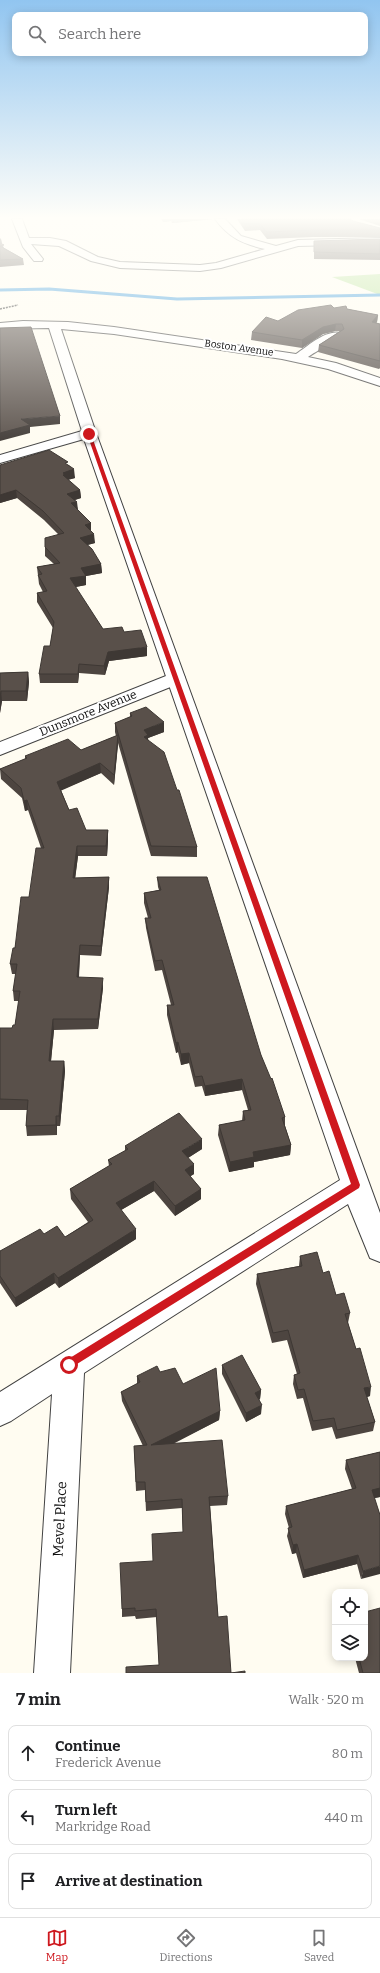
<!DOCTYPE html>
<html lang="en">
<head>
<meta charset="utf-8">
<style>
	body { margin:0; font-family:Bitter,serif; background:#f6f6f6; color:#202124 }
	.controls { position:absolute; right:12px; bottom:12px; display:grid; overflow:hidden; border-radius:8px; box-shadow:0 2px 10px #0003 }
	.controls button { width:36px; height:36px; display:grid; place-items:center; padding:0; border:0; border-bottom:1px solid #e0e0e0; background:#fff; color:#202124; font:20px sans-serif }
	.stop { position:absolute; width:12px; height:12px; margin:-9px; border:3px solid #ce181e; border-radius:50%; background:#fff }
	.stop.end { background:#ce181e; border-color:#fff; box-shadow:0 1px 4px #0008 }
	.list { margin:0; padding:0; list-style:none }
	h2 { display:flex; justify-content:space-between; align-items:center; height:52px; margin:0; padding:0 16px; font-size:17px }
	h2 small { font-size:13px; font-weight:400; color:#757577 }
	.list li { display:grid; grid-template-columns:26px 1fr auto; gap:12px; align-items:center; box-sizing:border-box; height:56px; margin:0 8px 8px; padding:0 8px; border:1px solid #e0e0e0; border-radius:8px }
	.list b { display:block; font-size:15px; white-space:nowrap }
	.list p { margin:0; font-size:13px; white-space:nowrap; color:#757577 }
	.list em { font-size:13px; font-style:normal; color:#757577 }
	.icon { flex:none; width:22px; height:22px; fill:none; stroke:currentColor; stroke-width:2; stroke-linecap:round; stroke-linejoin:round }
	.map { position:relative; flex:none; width:380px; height:1673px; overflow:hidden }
	.search { position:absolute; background:#fff; box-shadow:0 2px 10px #0003; left:12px; right:12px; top:12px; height:44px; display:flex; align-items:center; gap:10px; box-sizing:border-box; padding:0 14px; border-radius:8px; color:#757577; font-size:15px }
	.sheet { height:244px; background:#fff }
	nav { display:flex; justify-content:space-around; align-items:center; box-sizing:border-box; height:56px; border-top:1px solid #e0e0e0; background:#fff; font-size:11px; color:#757577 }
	nav a { display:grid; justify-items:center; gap:2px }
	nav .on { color:#ce181e }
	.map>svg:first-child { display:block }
	.forest { fill:#b5e193 }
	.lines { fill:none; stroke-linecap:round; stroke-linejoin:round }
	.stream { stroke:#2f94db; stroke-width:3 }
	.minor-casing { stroke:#424242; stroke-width:2 }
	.tertiary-casing { stroke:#424242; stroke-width:2 }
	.path { stroke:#313131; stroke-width:1.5; stroke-dasharray:2 1; stroke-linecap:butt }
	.minor { fill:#fff; fill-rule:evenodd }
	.tertiary { fill:#fff; fill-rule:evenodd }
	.wall { fill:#4d4540 }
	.shaded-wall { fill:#3e3834 }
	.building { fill:#59504a; stroke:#3e3834 }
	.route { fill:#ce181e }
	.labels { text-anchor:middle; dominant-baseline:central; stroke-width:4; stroke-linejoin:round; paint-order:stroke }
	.far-street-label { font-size:10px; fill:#0f0f0f; stroke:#fff }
	.street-label { font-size:12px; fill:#0f0f0f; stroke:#fff }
	.near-street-label { font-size:14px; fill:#0f0f0f; stroke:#fff }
</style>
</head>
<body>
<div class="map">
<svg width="380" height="1673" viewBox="0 0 380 1673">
	<rect width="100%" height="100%" fill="#fffcf1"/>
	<polygon class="forest" points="380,274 380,295 332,277"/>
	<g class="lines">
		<polyline class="stream" points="0,290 49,289 177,299 380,295"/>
		<g class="minor-casing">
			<g id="minor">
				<path d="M12,219H22L29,238H50L66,241L98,257L120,262L200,265L216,263L265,249C243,244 229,238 215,219H225L241,236L276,246L298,240L380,238V244L298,246L221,268L200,271L120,268L91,261L59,246L31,244L43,259L42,261H34L23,247Z"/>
				<path d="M23,321L68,322L114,327L296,354C308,346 326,329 341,333L343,335C340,338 315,352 308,357L336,363L380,378V386L328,369L282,359L114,334L61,329L96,433L380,1213V1262L370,1258L348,1204L84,1373L70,1673H34L52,1394L11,1421L0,1426V1392L340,1180L84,439L0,463V455L82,431L49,328L0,329V323Z"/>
			</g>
		</g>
		<g class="tertiary-casing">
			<polygon id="tertiary" points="176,672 183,674 185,678 183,682 0,755 0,742"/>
		</g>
		<polyline class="path" points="0,309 18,305"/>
		<use href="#minor" class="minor"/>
		<use href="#tertiary" class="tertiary"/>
	</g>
	<g class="wall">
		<polygon points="161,219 214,219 172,223 171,221 163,222"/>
		<polygon points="237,219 350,219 353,221 380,228 380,237 313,237 267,239 260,230 245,231"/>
		<polygon points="359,219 380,219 380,226"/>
		<polygon points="0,237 0,238 1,239 2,244 4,248 23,259 24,265 0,267"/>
		<polygon points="380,239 380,260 314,259 314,241"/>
		<polygon points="334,308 347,309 378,315 377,322 376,323 380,324 380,368 379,369 318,352 319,345 340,331 335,331 323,334 302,348 251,340 252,332 278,321"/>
		<polygon points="0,465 69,465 75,478 68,480 80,490 81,498 75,500 78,510 91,523 91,531 95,543 87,545 101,564 102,573 86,576 86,585 75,587 103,629 124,632 147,656 109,661 105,675 79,673 78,683 40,683 39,674 50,646 53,628 37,602 37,593 43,592 39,584 37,567 54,564 45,556 45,547 58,534 44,520 17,498 0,503"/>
		<polygon points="28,672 29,682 27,701 2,701 0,713 0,673"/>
		<polygon points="130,713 164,732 148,738 148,740 197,847 197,857 151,856 118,743 114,785 101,773 61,790 69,810 86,830 108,830 108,840 107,856 78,856 75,878 109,877 109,887 101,956 80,955 79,977 103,988 98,1029 54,1030 51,1061 64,1061 65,1071 60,1126 57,1126 57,1135 27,1136 26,1126 27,1110 0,1110 0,1028 12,1028 15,1025 19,1001 14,1001 13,991 16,974 12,974 10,964 29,897 41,848 28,810 25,811 22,798 1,779 0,769 25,759 25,756 81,750 116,736 115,732 115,723 130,717"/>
		<polygon points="157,877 261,1055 285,1117 285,1126 291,1145 290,1155 254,1162 254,1167 229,1172 218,1135 219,1125 242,1121 243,1111 248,1110 242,1090 205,1096 202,1086 195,1087 189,1063 181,1065 178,1052 176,1053 167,1015 167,1005 171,1005 162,970 155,971 146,928 145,918 148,918 144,903 144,893 159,890 158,887"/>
		<polygon points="125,1146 202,1149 188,1158 194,1174 190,1176 201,1189 201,1199 175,1216 154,1191 121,1210 136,1239 59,1288 55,1283 16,1307 0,1283 0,1251 44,1234 65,1237 88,1222 71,1199 70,1189 109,1166 108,1160 125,1151"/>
		<polygon points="300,1256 323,1273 336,1295 350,1313 348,1323 370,1396 367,1397 375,1422 373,1431 336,1439 332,1427 312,1431 303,1398 297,1399 293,1384 294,1375 297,1374 287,1340 272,1343 256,1284 257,1274 299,1266"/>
		<polygon points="222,1365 261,1390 260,1399 259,1400 261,1414 246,1422 222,1374"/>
		<polygon points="160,1372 183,1384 220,1411 219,1420 173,1444 228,1496 227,1505 210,1506 218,1617 231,1673 245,1673 126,1673 159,1665 157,1617 136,1619 135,1616 122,1617 122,1609 153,1561 183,1532 182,1508 146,1511 145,1490 136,1491 134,1446 143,1446 122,1401 121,1392 137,1384 137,1376"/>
		<polygon points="380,1452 380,1497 374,1498 380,1515 361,1579 357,1564 303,1578 296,1553 292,1554 287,1536 289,1528 285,1514 286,1506 352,1489 345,1469 346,1460"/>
		<polygon points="355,1658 365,1658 380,1673 359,1673"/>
	</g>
	<g class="shaded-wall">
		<polygon points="163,219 171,219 171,221 163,222"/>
		<polygon points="172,219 214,219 172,223"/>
		<polygon points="0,237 0,239 1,239 2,245 0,246"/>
		<polygon points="378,315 377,322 371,329 372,322"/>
		<polygon points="336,324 335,331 323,334 302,348 302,340 323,327"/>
		<polygon points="60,416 60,424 30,427 30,433 0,441 0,433 21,419"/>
		<polygon points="74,469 75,478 66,480 64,484 63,473"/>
		<polygon points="16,490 17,498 0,503 0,495"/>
		<polygon points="80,490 81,498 68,502 67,494"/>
		<polygon points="77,502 78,510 71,503"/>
		<polygon points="91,523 91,532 85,525"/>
		<polygon points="94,534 95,543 80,547 80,538"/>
		<polygon points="101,564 102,573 86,576 86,585 71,588 70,578 81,568"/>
		<polygon points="147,647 147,656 109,661 105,675 104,666 108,652"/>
		<polygon points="79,664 79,673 78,683 78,674"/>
		<polygon points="28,672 29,682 27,701 26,691"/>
		<polygon points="1,691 2,701 0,713 0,698"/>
		<polygon points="164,722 164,732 148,738 149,744 144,746 144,730"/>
		<polygon points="118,735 118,745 114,785 114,775"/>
		<polygon points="100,763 101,773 58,792 57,782"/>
		<polygon points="27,800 28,810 25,811 24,801"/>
		<polygon points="108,830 108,840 107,856 106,846"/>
		<polygon points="77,846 78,856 74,888 73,878"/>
		<polygon points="109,877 109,887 101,956 101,946"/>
		<polygon points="80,945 80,955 78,987 77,977"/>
		<polygon points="103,978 103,988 98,1029 98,1019"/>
		<polygon points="53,1019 54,1030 50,1071 49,1061"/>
		<polygon points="178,1042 178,1052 176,1053 176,1043"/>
		<polygon points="189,1053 189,1063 181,1065 181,1054"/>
		<polygon points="64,1061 65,1071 60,1126 59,1116"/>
		<polygon points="242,1079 242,1090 205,1096 205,1086"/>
		<polygon points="56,1116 57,1126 57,1135 56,1125"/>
		<polygon points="202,1139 202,1149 183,1161 182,1151"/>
		<polygon points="291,1145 290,1155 254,1162 254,1167 229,1172 230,1162 253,1152"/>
		<polygon points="194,1164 194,1174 185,1180 185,1170"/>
		<polygon points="154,1181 154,1191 116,1213 116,1203"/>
		<polygon points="201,1189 201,1199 175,1216 175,1206"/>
		<polygon points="136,1229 136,1239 59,1288 58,1278"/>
		<polygon points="54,1273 55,1283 16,1307 15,1298"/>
		<polygon points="371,1387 370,1396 363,1398 364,1388"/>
		<polygon points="261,1390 260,1399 254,1402 255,1393"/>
		<polygon points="262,1405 261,1414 246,1422 246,1413"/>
		<polygon points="220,1411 219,1420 152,1454 151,1445"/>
		<polygon points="380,1488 380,1497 370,1499 372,1490"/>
		<polygon points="297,1544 296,1553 292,1554 293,1545"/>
		<polygon points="358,1555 357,1564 303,1578 304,1570"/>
		<polygon points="380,1566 380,1574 361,1579 363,1571"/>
	</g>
	<g class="building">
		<polygon points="242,219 350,219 353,221 380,228 380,230 313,230 267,232 260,224 245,224"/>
		<polygon points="380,239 380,254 314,252 314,241"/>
		<polygon points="0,243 4,245 0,246"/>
		<polygon points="0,246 23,259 0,260"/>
		<polygon points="331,305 334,308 346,306 347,309 378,315 372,322 380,324 380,361 319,345 344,329 342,324 336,324 323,327 302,340 252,332 266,317 278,321 298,310"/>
		<polygon points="31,327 60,416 21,419 30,425 0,433 0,328"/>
		<polygon points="49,450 68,462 65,463 74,469 63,473 66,474 63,475 80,490 67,494 77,502 71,503 91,523 85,525 94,534 80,538 92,549 101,564 81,568 86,576 70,578 103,629 122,627 124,632 141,630 147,647 108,652 104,666 79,664 78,674 39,674 44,646 50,646 54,622 37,593 47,591 38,575 42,574 37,567 60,563 45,547 45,538 64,533 43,511 16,490 0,495 0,465"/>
		<polygon points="28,672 26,691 1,691 0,698 0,673"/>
		<polygon points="146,707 164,722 144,730 148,735 144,737 164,752 177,790 179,790 197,847 151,846 115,723 132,716 130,713"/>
		<polygon points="118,735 114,775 100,763 57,782 69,810 77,808 86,830 108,830 106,846 77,846 73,878 109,877 101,946 80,945 77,977 103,978 98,1019 53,1019 49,1061 64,1061 59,1116 56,1116 56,1125 26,1126 28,1100 0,1099 0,1028 12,1028 13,1025 15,1025 20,991 13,991 17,964 10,964 13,948 15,948 21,897 29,897 36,848 44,848 27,800 24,801 21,788 0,769 27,758 25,756 68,739 81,750"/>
		<polygon points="157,877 207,877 261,1055 271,1079 272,1078 285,1117 282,1118 291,1145 253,1152 254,1157 230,1162 219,1125 245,1120 243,1111 251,1110 242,1079 205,1086 202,1076 195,1077 189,1053 181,1054 178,1042 176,1043 167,1005 174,1005 162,960 155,961 145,918 151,918 144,893 161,890"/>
		<polygon points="179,1113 202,1139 182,1151 194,1164 185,1170 201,1189 175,1206 154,1181 116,1203 136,1229 58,1278 54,1273 15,1298 0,1276 0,1251 40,1229 44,1234 57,1226 65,1237 93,1220 70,1189 112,1164 108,1160 128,1149 125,1146"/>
		<polygon points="317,1252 323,1273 329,1271 336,1295 344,1293 350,1313 345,1314 356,1349 360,1348 371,1387 364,1388 375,1422 337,1430 334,1418 313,1421 304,1389 298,1390 294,1375 300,1373 288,1330 273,1333 257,1274 302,1266 300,1256"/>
		<polygon points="242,1355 261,1390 255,1393 262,1405 246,1413 222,1365"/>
		<polygon points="157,1366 160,1372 175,1368 183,1384 216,1368 220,1411 151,1445 222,1440 228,1496 209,1497 218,1617 227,1616 231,1673 245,1671 245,1673 126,1673 126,1667 159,1665 156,1609 135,1611 135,1608 122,1609 120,1563 153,1561 152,1534 183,1532 182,1499 146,1502 145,1482 136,1482 134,1446 147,1445 121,1392 140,1382 137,1376"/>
		<polygon points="380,1452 380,1488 372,1490 380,1515 380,1566 363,1571 358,1555 304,1570 297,1544 293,1545 288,1528 292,1527 286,1506 356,1488 346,1460"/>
		<polygon points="380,1608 380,1673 363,1673 359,1658 365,1658 365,1612"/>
	</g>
	<linearGradient id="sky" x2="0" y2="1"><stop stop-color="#91c5f0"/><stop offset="0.48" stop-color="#fffef9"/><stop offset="1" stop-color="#fffef9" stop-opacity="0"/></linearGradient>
	<rect width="380" height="453" fill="url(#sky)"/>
	<polygon class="route" points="89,432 91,434 360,1185 359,1188 69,1369 65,1368 64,1365 65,1361 351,1184 87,434"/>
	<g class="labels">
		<g class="far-street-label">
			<text transform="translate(239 348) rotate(8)">Boston Avenue</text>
		</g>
		<g class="street-label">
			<text transform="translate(88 713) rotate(-22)">Dunsmore Avenue</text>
		</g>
		<g class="near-street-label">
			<text transform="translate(60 1519) rotate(-87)">Mevel Place</text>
		</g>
	</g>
</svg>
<div class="controls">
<button><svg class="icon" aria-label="locate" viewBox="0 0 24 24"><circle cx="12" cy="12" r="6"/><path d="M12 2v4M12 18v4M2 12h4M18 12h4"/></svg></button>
<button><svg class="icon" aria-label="layers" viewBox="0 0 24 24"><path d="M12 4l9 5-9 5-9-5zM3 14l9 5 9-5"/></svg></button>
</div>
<div class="stop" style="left:69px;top:1365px"></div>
<div class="stop end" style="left:89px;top:434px"></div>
<div class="search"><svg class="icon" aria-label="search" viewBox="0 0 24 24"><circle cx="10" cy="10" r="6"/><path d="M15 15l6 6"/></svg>Search here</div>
</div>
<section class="sheet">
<h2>7 min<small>Walk · 520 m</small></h2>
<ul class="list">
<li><svg class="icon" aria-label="ahead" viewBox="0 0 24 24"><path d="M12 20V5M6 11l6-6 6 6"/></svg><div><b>Continue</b><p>Frederick Avenue</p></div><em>80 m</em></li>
<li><svg class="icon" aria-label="left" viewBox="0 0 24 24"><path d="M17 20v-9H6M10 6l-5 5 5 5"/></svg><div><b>Turn left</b><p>Markridge Road</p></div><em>440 m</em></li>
<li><svg class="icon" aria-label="arrive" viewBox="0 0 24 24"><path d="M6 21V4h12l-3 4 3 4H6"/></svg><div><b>Arrive at destination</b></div></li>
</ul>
</section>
<nav>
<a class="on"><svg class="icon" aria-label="map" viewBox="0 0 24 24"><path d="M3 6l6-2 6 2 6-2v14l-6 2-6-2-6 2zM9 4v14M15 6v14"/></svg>Map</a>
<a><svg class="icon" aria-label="directions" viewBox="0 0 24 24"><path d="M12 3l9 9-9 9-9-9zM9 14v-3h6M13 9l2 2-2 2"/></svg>Directions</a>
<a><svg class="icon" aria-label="saved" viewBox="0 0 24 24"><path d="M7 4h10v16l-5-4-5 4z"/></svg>Saved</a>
</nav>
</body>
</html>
